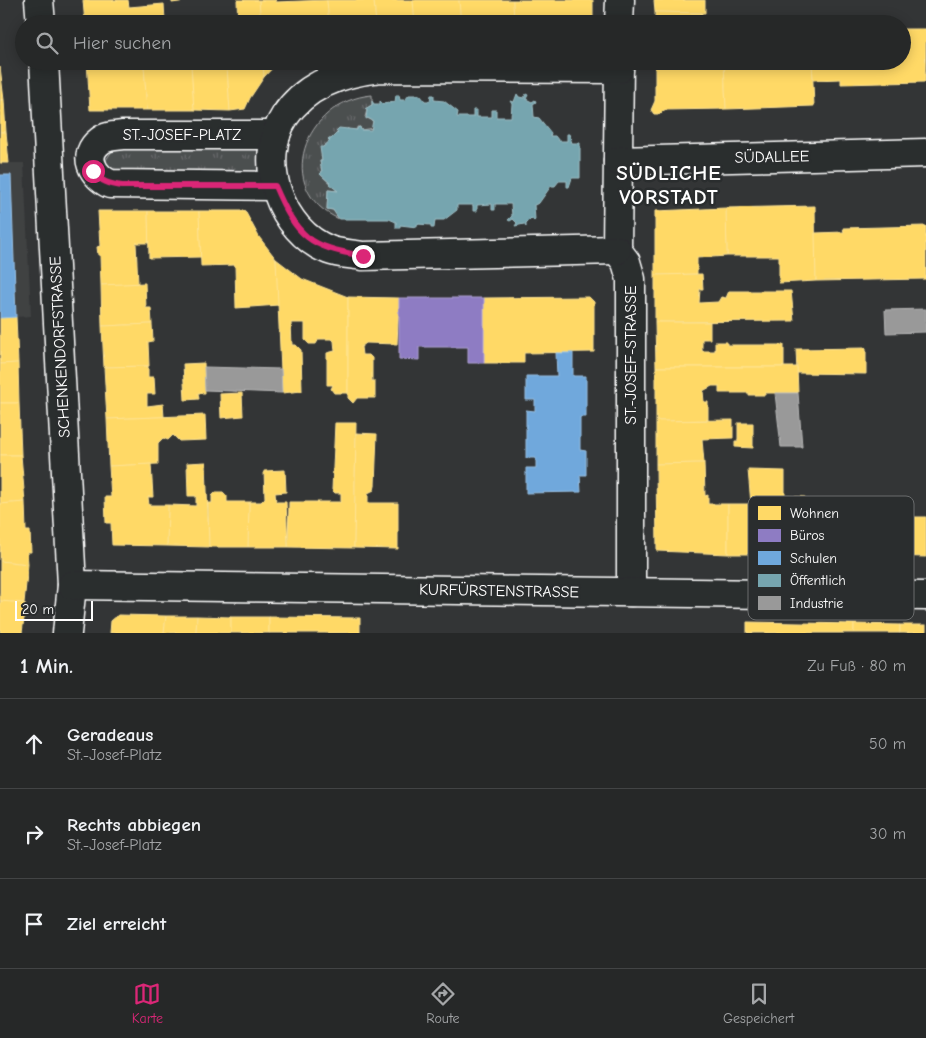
<!DOCTYPE html>
<html lang="de">
<head>
<meta charset="utf-8">
<style>
	body { margin:0; font-family:"Comic Neue",sans-serif; background:#2e3030; color:#f1f3f6 }
	.scale { position:absolute; left:15px; bottom:12px; width:78px; box-sizing:border-box; padding-left:5px; border:2px solid #fff; border-top:0; font-size:14px; line-height:18px; white-space:nowrap; color:#fff; -webkit-text-stroke:4px #2a2d2e; paint-order:stroke }
	.stop { position:absolute; width:15px; height:15px; margin:-11px; border:4px solid #db2777; border-radius:50%; background:#fff }
	.stop.end { background:#db2777; border-color:#fff; box-shadow:0 1px 5px #0008 }
	.list { margin:0; padding:0; list-style:none }
	h2 { display:flex; justify-content:space-between; align-items:center; height:65px; margin:0; padding:0 20px; font-size:21px }
	h2 small { font-size:16px; font-weight:400; color:#a4a6a8 }
	.list li { display:grid; grid-template-columns:32px 1fr auto; gap:15px; align-items:center; box-sizing:border-box; height:90px; padding:0 20px; border-top:1px solid #424445 }
	.list b { display:block; font-size:19px; white-space:nowrap }
	.list p { margin:0; font-size:16px; white-space:nowrap; color:#a4a6a8 }
	.list em { font-size:16px; font-style:normal; color:#a4a6a8 }
	.icon { flex:none; width:28px; height:28px; fill:none; stroke:currentColor; stroke-width:2; stroke-linecap:round; stroke-linejoin:round }
	.map { position:relative; flex:none; width:926px; height:633px; overflow:hidden }
	.search { position:absolute; background:#262828; box-shadow:0 2px 12px #0003; left:15px; right:15px; top:15px; height:55px; display:flex; align-items:center; gap:12px; box-sizing:border-box; padding:0 18px; border-radius:28px; color:#a4a6a8; font-size:19px }
	.sheet { height:335px; background:#262828 }
	nav { display:flex; justify-content:space-around; align-items:center; box-sizing:border-box; height:70px; border-top:1px solid #424445; background:#262828; font-size:14px; color:#a4a6a8 }
	nav a { display:grid; justify-items:center; gap:2px }
	nav .on { color:#db2777 }
	.map>svg:first-child { display:block }
	.built { fill:#404243 }
	.grass { fill:url(#grass-tufts); stroke:#a6a7a8 }
	.homes { fill:#ffd966; stroke:#ffe494 }
	.offices { fill:#8e7cc3; stroke:#b0a3d5 }
	.schools { fill:#6fa8dc; stroke:#9ac2e6 }
	.public { fill:#76a5af; stroke:#9fc0c7 }
	.industry { fill:#999; stroke:#b8b8b8 }
	.lines { fill:none; stroke-linecap:round; stroke-linejoin:round }
	.minor-casing { stroke:#fff; stroke-width:31 }
	.minor { stroke:#2a2d2e; stroke-width:28 }
	.route { stroke:#db2777; stroke-width:6 }
	.labels { text-anchor:middle; dominant-baseline:central; stroke-width:5; stroke-linejoin:round; paint-order:stroke }
	.street-label { font-size:16px; fill:#fff; stroke:#2a2d2e }
	.district-label { font-size:21px; font-weight:bold; letter-spacing:1px; fill:#fff; stroke:#2a2d2e }
	.key { fill:#2a2d2e; stroke:#6a6c6d; stroke-width:1 }
	.key-label { font-size:14px; fill:#fff }
</style>
</head>
<body>
<div class="map">
<svg width="926" height="633" viewBox="0 0 926 633">
	<defs>
		<pattern id="grass-tufts" width="24" height="20" patternUnits="userSpaceOnUse" patternTransform="scale(1.25)"><rect width="24" height="20" fill="#4c4f50"/><path d="M3 7l-1-3M5 7V3M7 7l1-3M15 17l-1-3M17 17v-4M19 17l1-3" fill="none" stroke="#67696a"/></pattern>
	</defs>
	<rect width="100%" height="100%" fill="#333536"/>
	<filter id="ink" filterUnits="userSpaceOnUse"><feTurbulence type="fractalNoise" baseFrequency=".02" numOctaves="2"/><feDisplacementMap in="SourceGraphic" scale="10" xChannelSelector="R" yChannelSelector="G"/><feConvolveMatrix kernelMatrix="1 2 1 2 8 2 1 2 1" color-interpolation-filters="sRGB"/></filter>
	<g filter="url(#ink)">
		<polygon class="built" points="0,163 24,163 31,316 0,318"/>
		<g class="grass">
			<path d="M372,95V105L365,109L367,110L365,117L373,121V128L361,130L360,127H357V130H348V128L346,130L338,129L336,131L338,132L331,139H328L330,141L320,150L322,151V161H320L322,172L320,174L338,191L328,190L327,209L333,210L339,219C273,190 303,101 372,95Z"/>
			<polygon points="256,147 263,153 264,170 256,175 115,174 107,166 106,160 114,148"/>
		</g>
		<g class="homes">
			<polygon points="83,0 128,0 129,7 164,4 165,21 139,21 136,24 85,24"/>
			<polygon points="172,0 186,0 186,1 172,3"/>
			<polygon points="237,0 259,0 261,24 238,24"/>
			<polygon points="259,0 276,0 276,2 327,0 329,24 261,24"/>
			<polygon points="327,0 374,0 376,24 329,24"/>
			<polygon points="374,0 413,0 415,24 376,24"/>
			<polygon points="413,0 459,0 461,24 415,24"/>
			<polygon points="459,0 513,0 514,24 461,24"/>
			<polygon points="513,0 593,0 593,17 586,24 514,24"/>
			<polygon points="654,0 705,0 705,13 655,12"/>
			<polygon points="655,12 702,13 701,24 655,24"/>
			<polygon points="902,29 926,29 925,82 841,84 841,79 813,80 812,61 902,61"/>
			<polygon points="87,61 116,61 116,67 144,65 147,110 90,110"/>
			<polygon points="190,61 205,61 205,67 227,67 230,111 194,110"/>
			<polygon points="240,61 263,61 264,77 250,98 245,109 230,111 227,67 240,66"/>
			<polygon points="263,61 279,61 264,77"/>
			<polygon points="655,61 724,61 726,109 664,110 660,114 654,114 651,110 655,101"/>
			<polygon points="724,61 812,61 814,106 726,109"/>
			<polygon points="144,65 191,65 194,110 147,110"/>
			<polygon points="0,67 4,100 0,100"/>
			<polygon points="0,100 4,100 6,132 0,132"/>
			<polygon points="0,132 6,132 9,163 0,163"/>
			<polygon points="815,206 816,281 779,283 779,256 727,256 726,208"/>
			<polygon points="726,208 727,256 697,258 697,274 655,275 655,211"/>
			<polygon points="98,211 148,211 149,243 136,243 138,284 101,285 100,255 98,255 97,247 100,246"/>
			<polygon points="148,211 199,211 201,257 149,258"/>
			<polygon points="199,211 245,211 259,237 276,259 279,305 236,308 235,265 201,266"/>
			<polygon points="926,226 926,279 816,281 815,233 844,232 843,228"/>
			<polygon points="276,259 302,279 348,297 348,393 334,393 331,389 333,385 327,385 327,353 335,351 334,341 332,339 319,339 316,344 309,344 305,340 305,323 291,323 292,345 296,345 301,350 302,391 282,393"/>
			<polygon points="702,274 703,289 700,289 699,303 718,302 721,297 726,298 729,291 791,291 794,321 655,322 655,275"/>
			<polygon points="145,283 146,308 151,308 152,324 102,326 101,285"/>
			<polygon points="348,297 399,298 397,344 366,343 361,347 362,355 369,355 372,358 372,381 375,381 375,398 357,398 353,403 348,398"/>
			<polygon points="589,297 594,302 594,352 524,353 524,363 484,363 484,298"/>
			<polygon points="16,317 18,363 0,364 0,318"/>
			<polygon points="655,322 710,322 710,339 702,339 702,351 715,351 715,342 727,342 727,345 784,345 784,367 656,367"/>
			<polygon points="152,324 153,341 148,342 149,366 104,367 102,326"/>
			<polygon points="866,348 866,374 797,373 796,349"/>
			<polygon points="18,363 19,403 0,403 0,364"/>
			<polygon points="204,363 205,393 198,393 199,399 185,400 183,364"/>
			<polygon points="148,366 148,377 154,377 155,394 147,394 147,406 163,404 164,417 107,419 104,367"/>
			<polygon points="656,367 797,367 798,393 765,393 765,395 749,395 749,393 719,393 719,386 712,386 703,391 704,402 708,402 708,420 656,421"/>
			<polygon points="242,393 243,416 221,418 220,394"/>
			<polygon points="0,403 19,403 21,455 0,455"/>
			<polygon points="205,415 206,440 179,441 173,435 168,440 163,438 158,443 158,464 109,466 107,419"/>
			<polygon points="733,420 733,438 702,439 704,463 656,464 656,421"/>
			<polygon points="335,423 356,423 354,548 288,547 289,502 341,502 341,493 335,493 332,490"/>
			<polygon points="738,423 753,423 753,448 735,447 735,441 738,441"/>
			<polygon points="356,433 377,434 375,486 374,490 368,493 368,503 398,503 398,549 354,548"/>
			<polygon points="0,455 21,455 25,502 0,504"/>
			<polygon points="206,462 209,547 167,546 168,505 196,506 196,496 188,496 187,463"/>
			<polygon points="704,463 705,496 708,495 708,504 728,504 728,554 657,551 656,464"/>
			<polygon points="151,464 153,497 148,497 149,505 168,505 167,546 112,545 111,523 106,523 105,497 111,497 109,466"/>
			<polygon points="285,470 286,492 275,493 276,502 286,502 288,547 248,547 249,502 261,502 265,498 264,471"/>
			<polygon points="748,470 785,471 785,496 805,497 808,554 728,554 728,504 751,504"/>
			<polygon points="216,492 223,492 227,496 227,502 249,502 248,547 209,547 208,503 212,503 212,496"/>
			<polygon points="25,502 26,531 30,531 31,552 27,552 28,564 0,561 0,504"/>
			<polygon points="806,517 926,517 926,557 808,554"/>
			<polygon points="0,561 28,564 24,603 0,601"/>
			<polygon points="0,601 24,603 27,608 27,617 24,618 22,633 0,633"/>
			<polygon points="118,615 166,616 164,633 110,633 111,621"/>
			<polygon points="166,616 197,616 196,633 164,633"/>
			<polygon points="197,616 231,617 231,633 196,633"/>
			<rect x="231" y="617" width="38" height="16"/>
			<polygon points="269,617 360,618 360,633 269,633"/>
			<polygon points="747,622 854,624 854,633 747,633"/>
			<polygon points="854,624 900,625 900,633 854,633"/>
			<rect x="900" y="625" width="26" height="8"/>
		</g>
		<polygon class="offices" points="399,298 484,298 484,363 468,363 468,347 419,347 419,360 399,359"/>
		<g class="schools">
			<polygon points="0,175 11,175 16,317 0,318"/>
			<polygon points="556,353 573,353 573,376 586,376 586,417 580,417 580,450 586,451 586,475 580,475 581,492 526,493 526,468 536,468 536,458 526,458 526,410 535,411 535,400 526,400 526,376 557,376"/>
		</g>
		<polygon class="public" points="517,94 519,97 524,98 526,94 528,95 526,99 532,102 535,100 536,102 533,104 534,117 539,118 551,133 550,136 555,136 559,141 567,141 567,134 569,134 572,143 580,143 580,178 572,178 569,187 567,187 567,181 559,181 555,186 551,186 539,203 534,205 535,220 534,221 531,218 526,223 526,227 524,224 515,226 517,223 513,219 510,221 508,220 512,216 511,204 495,204 495,210 492,210 492,204 477,205 477,211 473,211 473,205 457,205 457,210 444,220 435,220 434,228 431,228 431,225 417,224 417,227 400,225 400,228 396,228 396,222 389,219 339,219 333,210 327,209 328,190 338,191 329,184 330,183 320,174 322,172 320,161 322,161 320,147 323,147 330,141 328,139 331,139 338,132 336,131 339,128 357,130 357,128 360,127 361,130 371,130 373,121 368,118 366,119 367,110 365,109 372,105 372,101 374,104 380,104 380,101 383,104 395,102 396,95 399,95 400,100 405,100 409,95 420,95 425,101 430,101 431,95 434,95 434,100 444,101 458,112 457,117 473,117 473,110 477,110 477,117 492,117 492,110 496,110 496,117 511,117 512,104 510,101 514,102"/>
		<g class="industry">
			<polygon points="926,309 926,332 886,333 885,310"/>
			<polygon points="204,367 281,369 282,393 205,390"/>
			<polygon points="775,393 798,393 802,447 781,447"/>
		</g>
		<g class="lines">
			<g class="minor-casing">
				<g id="minor">
					<polyline points="39,0 41,24"/>
					<polyline points="619,24 620,0"/>
					<polyline points="44,61 72,585 67,633"/>
					<polyline points="619,61 617,250 626,262 631,279 631,592"/>
					<polyline points="618,161 926,153"/>
					<path d="M275,186L110,184C93,176 81,155 100,141C106,136 115,136 123,135H276"/>
					<path d="M617,250L363,256C353,254 339,254 329,250C281,232 255,161 285,116C306,84 344,72 380,68L619,69"/>
					<polyline points="72,585 926,596"/>
				</g>
			</g>
			<use href="#minor" class="minor"/>
		</g>
	</g>
	<g class="lines" filter="url(#ink)">
		<path class="route" d="M93,171C101,182 109,184 122,186H275C297,237 309,247 363,256"/>
	</g>
	<g class="labels">
		<g class="street-label">
			<text x="182" y="135">ST.-JOSEF-PLATZ</text>
			<text transform="translate(772 157) rotate(-1)">SÜDALLEE</text>
			<text transform="translate(60 347) rotate(-93)">SCHENKENDORFSTRASSE</text>
			<text transform="translate(631 355) rotate(-90)">ST.-JOSEF-STRASSE</text>
			<text transform="translate(499 591) rotate(1)">KURFÜRSTENSTRASSE</text>
		</g>
		<g class="district-label">
			<text x="669" y="173">SÜDLICHE<tspan x="669" dy="24">VORSTADT</tspan></text>
		</g>
	</g>
	<rect x="748" y="496" width="166" height="124" rx="8" class="key"/>
	<rect x="758" y="506" width="23" height="14" fill="#ffd966"/>
	<rect x="758" y="529" width="23" height="13" fill="#8e7cc3"/>
	<rect x="758" y="551" width="23" height="14" fill="#6fa8dc"/>
	<rect x="758" y="574" width="23" height="13" fill="#76a5af"/>
	<rect x="758" y="596" width="23" height="14" fill="#999"/>
	<g class="key-label">
		<text x="790" y="518">Wohnen</text>
		<text x="790" y="540">Büros</text>
		<text x="790" y="563">Schulen</text>
		<text x="790" y="585">Öffentlich</text>
		<text x="790" y="608">Industrie</text>
	</g>
</svg>
<div class="scale">20 m</div>
<div class="stop" style="left:93px;top:171px"></div>
<div class="stop end" style="left:363px;top:256px"></div>
<div class="search"><svg class="icon" aria-label="search" viewBox="0 0 24 24"><circle cx="10" cy="10" r="6"/><path d="M15 15l6 6"/></svg>Hier suchen</div>
</div>
<section class="sheet">
<h2>1 Min.<small>Zu Fuß · 80 m</small></h2>
<ul class="list">
<li><svg class="icon" aria-label="ahead" viewBox="0 0 24 24"><path d="M12 20V5M6 11l6-6 6 6"/></svg><div><b>Geradeaus</b><p>St.-Josef-Platz</p></div><em>50 m</em></li>
<li><svg class="icon" aria-label="right" viewBox="0 0 24 24"><path d="M7 20v-9h11M14 6l5 5-5 5"/></svg><div><b>Rechts abbiegen</b><p>St.-Josef-Platz</p></div><em>30 m</em></li>
<li><svg class="icon" aria-label="arrive" viewBox="0 0 24 24"><path d="M6 21V4h12l-3 4 3 4H6"/></svg><div><b>Ziel erreicht</b></div></li>
</ul>
</section>
<nav>
<a class="on"><svg class="icon" aria-label="map" viewBox="0 0 24 24"><path d="M3 6l6-2 6 2 6-2v14l-6 2-6-2-6 2zM9 4v14M15 6v14"/></svg>Karte</a>
<a><svg class="icon" aria-label="directions" viewBox="0 0 24 24"><path d="M12 3l9 9-9 9-9-9zM9 14v-3h6M13 9l2 2-2 2"/></svg>Route</a>
<a><svg class="icon" aria-label="saved" viewBox="0 0 24 24"><path d="M7 4h10v16l-5-4-5 4z"/></svg>Gespeichert</a>
</nav>
</body>
</html>
